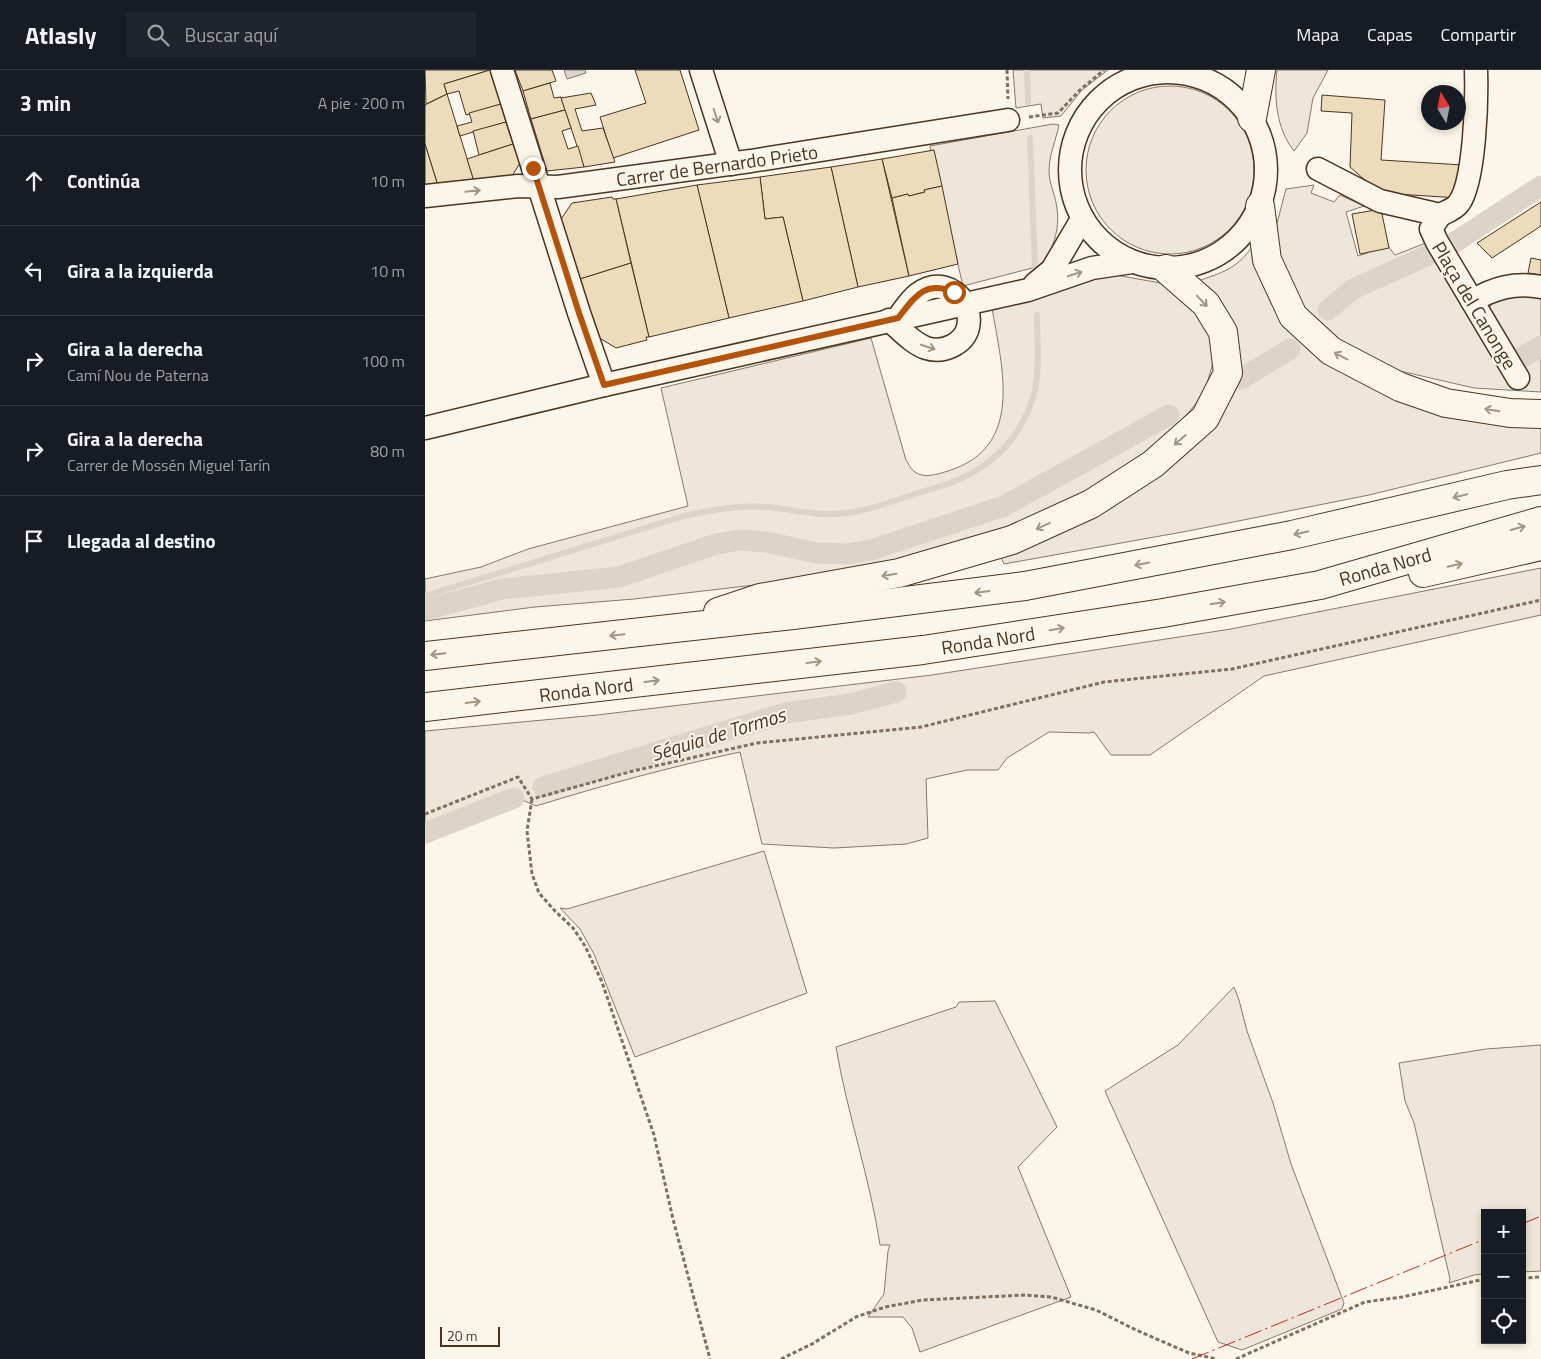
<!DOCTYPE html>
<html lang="es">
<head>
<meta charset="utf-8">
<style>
	body { margin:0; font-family:"Titillium Web",sans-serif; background:#20242c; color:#f1f3f6 }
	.controls { position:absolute; right:15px; bottom:15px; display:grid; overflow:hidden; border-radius:0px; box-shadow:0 2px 8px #0003 }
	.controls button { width:45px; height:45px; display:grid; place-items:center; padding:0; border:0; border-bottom:1px solid #363941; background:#171b24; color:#f1f3f6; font:25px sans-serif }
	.compass { position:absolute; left:996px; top:15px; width:45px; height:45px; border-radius:50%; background:#171b24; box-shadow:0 2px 8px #0003; rotate:350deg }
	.scale { position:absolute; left:15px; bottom:12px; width:60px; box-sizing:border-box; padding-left:5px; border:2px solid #4a3520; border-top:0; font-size:14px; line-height:18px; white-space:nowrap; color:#4a3520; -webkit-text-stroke:4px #fbf6e9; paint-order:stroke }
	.stop { position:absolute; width:15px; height:15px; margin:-11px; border:4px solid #b45309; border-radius:50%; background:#fff }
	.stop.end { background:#b45309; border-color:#fff; box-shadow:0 1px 5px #0008 }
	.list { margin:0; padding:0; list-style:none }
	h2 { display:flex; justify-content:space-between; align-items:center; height:65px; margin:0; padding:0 20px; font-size:21px }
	h2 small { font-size:16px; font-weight:400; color:#9ea1a6 }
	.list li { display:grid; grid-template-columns:32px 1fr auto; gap:15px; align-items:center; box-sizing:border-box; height:90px; padding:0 20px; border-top:1px solid #363941 }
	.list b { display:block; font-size:19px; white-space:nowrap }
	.list p { margin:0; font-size:16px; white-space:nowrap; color:#9ea1a6 }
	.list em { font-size:16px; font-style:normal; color:#9ea1a6 }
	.icon { flex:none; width:28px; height:28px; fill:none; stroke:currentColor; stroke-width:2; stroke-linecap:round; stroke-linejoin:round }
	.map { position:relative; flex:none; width:1116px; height:1289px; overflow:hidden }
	header { display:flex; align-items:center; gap:30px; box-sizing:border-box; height:70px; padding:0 25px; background:#171b24; border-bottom:1px solid #363941 }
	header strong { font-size:24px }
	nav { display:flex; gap:28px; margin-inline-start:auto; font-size:18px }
	.search { width:350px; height:45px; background:#20242c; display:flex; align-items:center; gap:12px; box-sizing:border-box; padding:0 18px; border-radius:0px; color:#9ea1a6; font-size:19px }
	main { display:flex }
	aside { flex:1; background:#171b24 }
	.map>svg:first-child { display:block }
	.green { fill:#ede6d9; stroke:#887966 }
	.water { fill:#dcd4c6; stroke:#887966 }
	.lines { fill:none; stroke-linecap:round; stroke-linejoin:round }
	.stream { stroke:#dcd4c6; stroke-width:6 }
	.canal { stroke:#dcd4c6; stroke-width:21 }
	.building { fill:#ecdcbc; stroke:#4a3520 }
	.minor-casing { stroke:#4a3520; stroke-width:25 }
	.major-casing { stroke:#4a3520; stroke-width:30 }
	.highway-casing { stroke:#4a3520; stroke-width:30 }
	.path { stroke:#7f6f5c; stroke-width:3; stroke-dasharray:4 2.5; stroke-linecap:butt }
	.minor { stroke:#fbf6e9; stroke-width:22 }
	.major { stroke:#fbf6e9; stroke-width:28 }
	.highway { stroke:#fbf6e9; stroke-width:28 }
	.power { stroke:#c62828; stroke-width:1; stroke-dasharray:18 4 2.5 4; stroke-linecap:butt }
	.oneway { stroke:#a29684 }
	.route { stroke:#b45309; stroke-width:6 }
	.labels { text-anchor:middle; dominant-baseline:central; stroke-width:4; stroke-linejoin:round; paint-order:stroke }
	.street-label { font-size:19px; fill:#4a3520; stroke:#fbf6e9 }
	.water-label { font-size:20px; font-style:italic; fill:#4a3520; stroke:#fbf6e9 }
</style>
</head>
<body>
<header>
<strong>Atlasly</strong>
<div class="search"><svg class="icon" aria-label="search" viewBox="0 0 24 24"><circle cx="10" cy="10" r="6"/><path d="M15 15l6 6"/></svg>Buscar aquí</div>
<nav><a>Mapa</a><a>Capas</a><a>Compartir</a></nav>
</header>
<main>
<aside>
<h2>3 min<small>A pie · 200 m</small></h2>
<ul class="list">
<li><svg class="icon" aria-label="ahead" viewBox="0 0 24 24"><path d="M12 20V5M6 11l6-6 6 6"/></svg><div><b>Continúa</b></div><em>10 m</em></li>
<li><svg class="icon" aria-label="left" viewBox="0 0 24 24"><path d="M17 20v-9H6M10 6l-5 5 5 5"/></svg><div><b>Gira a la izquierda</b></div><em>10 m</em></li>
<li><svg class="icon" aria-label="right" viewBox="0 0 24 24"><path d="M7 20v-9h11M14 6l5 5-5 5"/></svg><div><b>Gira a la derecha</b><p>Camí Nou de Paterna</p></div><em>100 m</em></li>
<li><svg class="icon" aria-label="right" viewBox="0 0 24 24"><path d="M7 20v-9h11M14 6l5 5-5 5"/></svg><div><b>Gira a la derecha</b><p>Carrer de Mossén Miguel Tarín</p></div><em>80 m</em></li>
<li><svg class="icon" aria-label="arrive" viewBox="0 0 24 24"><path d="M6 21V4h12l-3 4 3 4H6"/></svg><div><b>Llegada al destino</b></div></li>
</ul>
</aside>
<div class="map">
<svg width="1116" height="1289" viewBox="0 0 1116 1289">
	<rect width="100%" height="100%" fill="#fbf6e9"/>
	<g class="green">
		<polygon points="588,0 683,0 657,20 636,46 618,48 616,34 591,38"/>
		<path d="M852,0H903L888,28L882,63L869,81C851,58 849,28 852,0Z"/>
		<circle cx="745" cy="100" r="84"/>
		<path d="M628,54L634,55C631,70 624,85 624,101C624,114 631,126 632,139C635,159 628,181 615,196L538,216L505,76Z"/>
		<polygon points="889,115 886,123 909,132 915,125 939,136 921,142 933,186 963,176 970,185 1003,172 1051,257 1070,247 1065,240 1065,229 1116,222 1116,322 1049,318 971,300 927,281 879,239 857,207 851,157 861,119"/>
		<path d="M827,177L836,210L852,241L878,273L1116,354V383L944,425L763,461L579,494L576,487C610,469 644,452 678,435C693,427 710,420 725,411C767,384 825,332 813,276C807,243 798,232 773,211C798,202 810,200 827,177Z"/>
		<path d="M691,205L741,214L783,254L790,286L781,317L770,335L756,351L709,393L657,424L615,444L568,462L471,491L373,510L209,529L110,537L0,551V509L56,497L103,479L263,436L236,318L446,268L481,390C483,393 486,400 490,402C499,409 513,404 523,401C600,377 577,298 567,238L618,227L641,218L653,210Z"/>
		<path d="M1116,498V545L839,606L725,685H686L669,662L664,663L624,662L582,688L573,700H542L501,709L503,768L481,774L409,778L337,774L315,682C245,697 179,715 111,736L93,728L0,767V661L172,645L507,605L806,559Z"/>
		<polygon points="339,781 382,923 210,987 169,884 155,859 135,838 142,839"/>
		<polygon points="809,917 814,930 822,961 848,1033 866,1094 919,1233 917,1239 817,1280 793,1272 680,1021 753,975"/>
		<path d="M570,931L632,1057L593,1097L646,1227L495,1282L487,1258L478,1247H443L459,1224L463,1181L465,1175H455C445,1108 422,1043 411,977L531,937L534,932Z"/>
		<polygon points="1116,975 1116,1201 1097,1202 1097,1143 1060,1143 1060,1204 1049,1205 1024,1213 1025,1209 989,1053 980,1031 974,993 1061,979"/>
	</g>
	<polygon class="water" points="139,0 160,0 161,3 142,9"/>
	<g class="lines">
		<g class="stream">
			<polyline points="602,0 603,32"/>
			<polyline points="605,68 610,196"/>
			<path d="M0,526L259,446C287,440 312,435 341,437C361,438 382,444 402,444C432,445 462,433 490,424C506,419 523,415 537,408C573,391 598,363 609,324C615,301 612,269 612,245"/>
		</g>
		<g class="canal">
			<polyline points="1030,172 1116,116"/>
			<polyline points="903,240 928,219 1008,183"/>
			<polyline points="1098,287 1116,276"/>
			<polyline points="816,309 865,279"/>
			<polyline points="0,540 77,519 194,507 291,474 315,470 341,472 392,483 422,484 446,480 579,436 744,345"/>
			<polyline points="118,717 360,643 426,634 471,622"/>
			<polyline points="0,763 89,728"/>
		</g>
	</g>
	<g class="building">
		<polygon points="0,0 65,0 19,14 22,24 1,34"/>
		<polygon points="65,0 76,34 41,45 34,21 22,24 19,14"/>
		<polygon points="90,0 127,0 131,11 98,21"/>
		<polygon points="210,0 255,0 274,60 188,88 175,47 221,33"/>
		<polygon points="125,13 129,28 136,27 140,40 106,49 98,21"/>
		<polygon points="166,23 171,35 150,39 157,61 178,58 190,92 159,97 136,28"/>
		<polygon points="22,24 49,111 13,116 0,74 0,35"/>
		<polygon points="897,25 960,30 956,90 1038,95 1034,128 955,123 925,97 927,43 896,41"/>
		<polygon points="76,34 81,52 35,66 32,56 47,52 44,43"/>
		<polygon points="140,40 146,58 137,61 143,79 153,76 159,97 122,101 106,49"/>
		<polygon points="81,52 88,74 54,85 48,61"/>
		<polygon points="0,74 13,116 0,118"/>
		<polygon points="88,74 95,93 87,106 49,111 42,89"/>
		<polygon points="509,80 517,116 499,120 500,122 484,126 483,124 467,128 457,89"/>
		<polygon points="457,89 484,206 433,217 406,97"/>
		<polygon points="406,97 433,217 378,231 358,147 340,149 335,107"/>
		<polygon points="335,107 340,149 358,147 378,231 304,248 272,115"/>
		<polygon points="272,115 304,248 224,267 191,129"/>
		<polygon points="517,116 533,194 484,206 467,128 483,124 484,126 500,122 499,120"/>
		<polygon points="187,127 188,129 191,129 206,193 155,209 136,149 147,133"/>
		<polygon points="1116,132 1116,156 1067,188 1052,173"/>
		<polygon points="956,139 964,178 935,184 927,144"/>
		<polygon points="1106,188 1116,190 1116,205 1103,203"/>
		<polygon points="206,193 224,267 221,267 222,270 191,278 173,267 155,209"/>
	</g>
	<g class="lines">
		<g class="minor-casing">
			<g id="minor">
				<polyline points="77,0 154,243 179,315"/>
				<polyline points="276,0 306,94"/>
				<circle cx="743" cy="100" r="98"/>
				<polyline points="893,99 955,131 1015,145"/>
				<polyline points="0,126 93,116 133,117 326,91 583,50"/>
				<polyline points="1015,145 1006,159 1012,172 1093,308"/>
				<path d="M1015,145C1021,142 1030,139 1034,133C1050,111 1052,29 1051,0"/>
				<polyline points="610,214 627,200 657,149"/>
				<path d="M1047,231C1069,218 1090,212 1116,217"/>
				<path d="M464,250C475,259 487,273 501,278C510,281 519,280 527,276C566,257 530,196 493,224C485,230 479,240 473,248"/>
				<polyline points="0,358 179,315 603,220 667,198 707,192"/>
			</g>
		</g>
		<g class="major-casing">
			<g id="major">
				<polyline points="827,48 836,0"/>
				<polyline points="835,136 842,190 868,246 906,281 975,317 1021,333 1085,343 1116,344"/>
			</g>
		</g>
		<g class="highway-casing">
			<g id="highway">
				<polyline points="998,503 1116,476"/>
				<polyline points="293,542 335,528 474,503 587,470 666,434 728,394 780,348 803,303 798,262 781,234 741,199"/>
				<polyline points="0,586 368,545 600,516 867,465 1082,415 1116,410"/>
				<polyline points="0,637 498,580 738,543 895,515 1116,451"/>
			</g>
		</g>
		<g class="path">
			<polyline points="582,0 583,29"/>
			<polyline points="604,47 633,43 655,20 679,0"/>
			<polyline points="107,729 102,761 107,804 114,823 130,841 148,858 160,876 177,912 229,1065 248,1149 285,1289"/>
			<polyline points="0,744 93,707 107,729 208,701 332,673 496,657 679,612 807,599 1116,530"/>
			<polyline points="1097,1208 1116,1207"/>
			<polyline points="356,1289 387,1274 431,1247 460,1237 498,1230 600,1225 626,1227 671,1240 711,1260 764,1283 792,1289"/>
			<polyline points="811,1289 940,1232 977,1227 1060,1209"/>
		</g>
		<use href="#minor" class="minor"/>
		<use href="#major" class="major"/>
		<use href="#highway" class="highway"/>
		<g class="power">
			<polyline points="1097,1154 1116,1146"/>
			<polyline points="767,1289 1060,1169"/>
		</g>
	</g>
	<defs><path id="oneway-shaft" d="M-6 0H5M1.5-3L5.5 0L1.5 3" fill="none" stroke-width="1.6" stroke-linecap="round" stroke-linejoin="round" transform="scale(1.25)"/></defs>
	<g class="oneway">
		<use href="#oneway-shaft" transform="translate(291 46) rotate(72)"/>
		<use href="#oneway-shaft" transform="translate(48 121) rotate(-6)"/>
		<use href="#oneway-shaft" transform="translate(650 204) rotate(-18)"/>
		<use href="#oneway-shaft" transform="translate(777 231) rotate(46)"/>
		<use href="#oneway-shaft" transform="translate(503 277) rotate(18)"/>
		<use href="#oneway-shaft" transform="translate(916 286) rotate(-152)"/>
		<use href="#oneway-shaft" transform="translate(1067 340) rotate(-171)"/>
		<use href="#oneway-shaft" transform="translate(755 370) rotate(139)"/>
		<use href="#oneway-shaft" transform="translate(1035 426) rotate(167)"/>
		<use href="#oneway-shaft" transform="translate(618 456) rotate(155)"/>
		<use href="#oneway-shaft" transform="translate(1093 458) rotate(-16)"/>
		<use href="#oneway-shaft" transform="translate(876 463) rotate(167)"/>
		<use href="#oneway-shaft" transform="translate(717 494) rotate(169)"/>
		<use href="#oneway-shaft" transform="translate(1030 495) rotate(-13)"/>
		<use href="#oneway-shaft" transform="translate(464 505) rotate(170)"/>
		<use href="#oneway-shaft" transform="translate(557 522) rotate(173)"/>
		<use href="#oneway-shaft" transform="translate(793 533) rotate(-10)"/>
		<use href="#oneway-shaft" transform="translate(632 559) rotate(-9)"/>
		<use href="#oneway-shaft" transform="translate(192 565) rotate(174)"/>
		<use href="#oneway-shaft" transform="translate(13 584) rotate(174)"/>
		<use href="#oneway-shaft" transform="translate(389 592) rotate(-7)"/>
		<use href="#oneway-shaft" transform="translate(227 611) rotate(-7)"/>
		<use href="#oneway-shaft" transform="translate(48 632) rotate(-7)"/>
	</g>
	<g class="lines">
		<path class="route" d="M108,98L154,243L179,315L473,248C490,227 499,210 529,222"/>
	</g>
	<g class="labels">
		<g class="street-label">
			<text transform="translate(292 95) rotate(-8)">Carrer de Bernardo Prieto</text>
			<text transform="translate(1050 235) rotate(59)">Plaça del Canonge</text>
			<text transform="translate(960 496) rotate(-16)">Ronda Nord</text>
			<text transform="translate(563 570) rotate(-9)">Ronda Nord</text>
			<text transform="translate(161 619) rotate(-7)">Ronda Nord</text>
		</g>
		<g class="water-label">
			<text transform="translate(293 664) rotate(-17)">Séquia de Tormos</text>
		</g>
	</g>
</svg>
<div class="controls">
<button>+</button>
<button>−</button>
<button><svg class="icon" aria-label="locate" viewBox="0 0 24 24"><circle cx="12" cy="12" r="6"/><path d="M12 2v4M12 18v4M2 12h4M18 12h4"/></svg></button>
</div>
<svg class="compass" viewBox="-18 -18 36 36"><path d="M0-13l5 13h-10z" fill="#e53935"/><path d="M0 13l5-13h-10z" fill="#9ea1a6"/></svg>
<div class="scale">20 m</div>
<div class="stop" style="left:529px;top:222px"></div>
<div class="stop end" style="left:108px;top:98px"></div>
</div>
</main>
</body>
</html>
